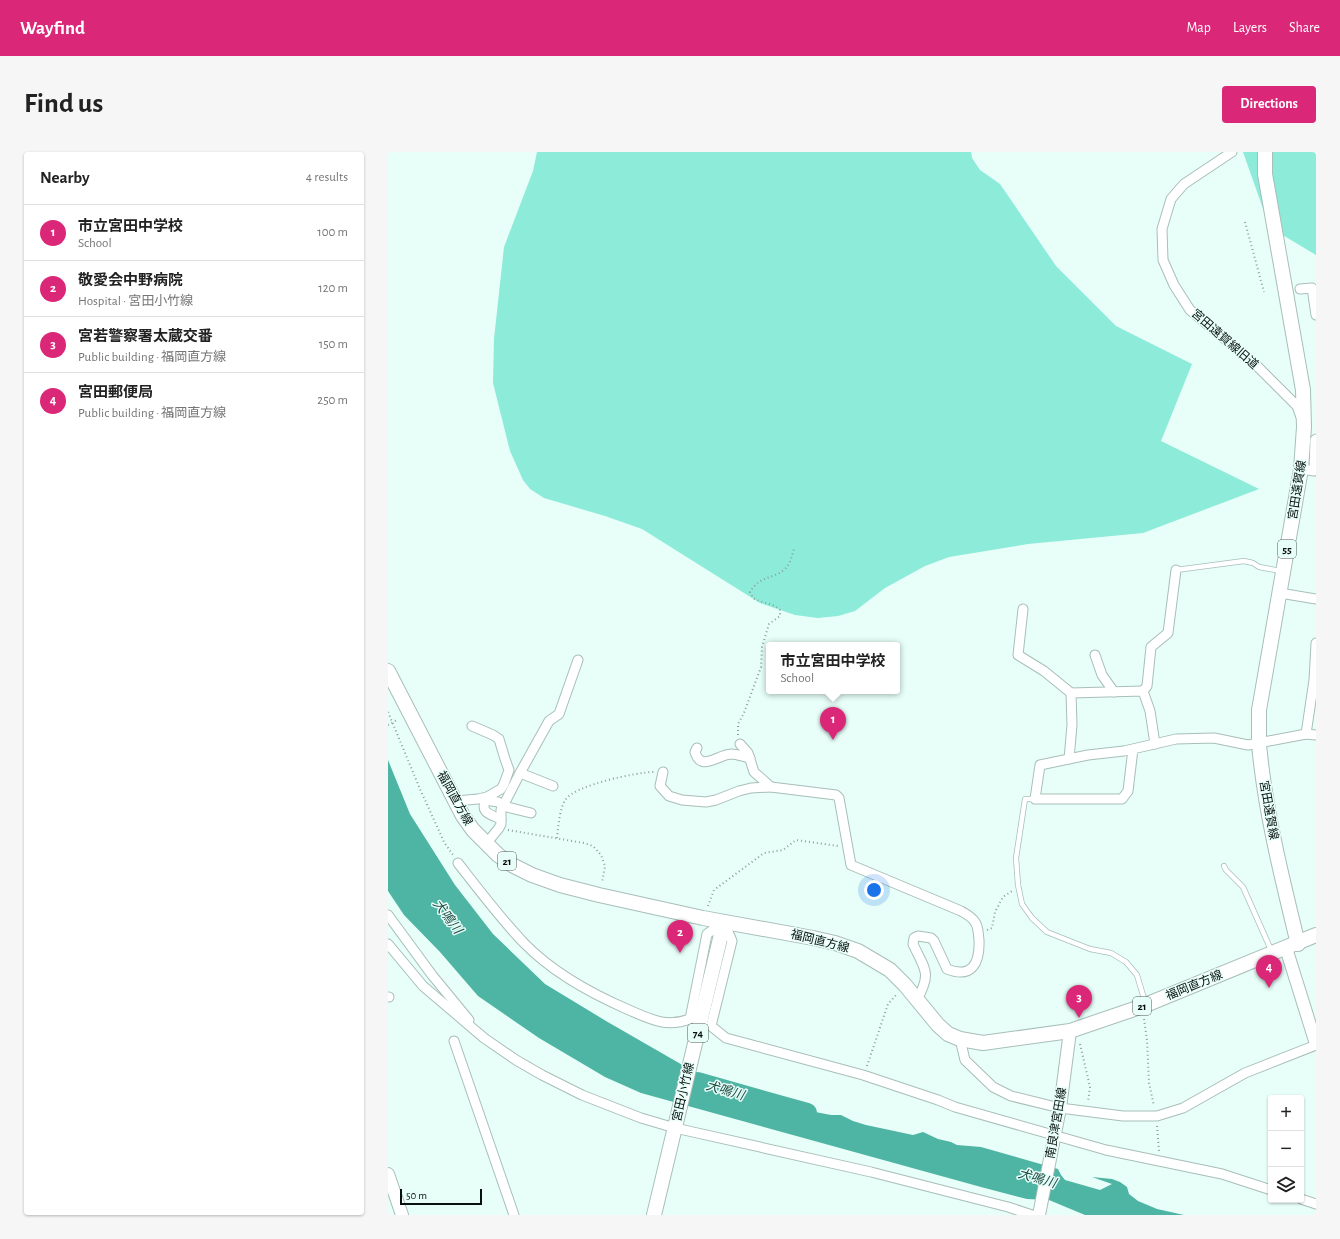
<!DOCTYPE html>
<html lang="en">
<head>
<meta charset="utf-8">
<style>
	body { margin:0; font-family:"Alegreya Sans","Noto Sans JP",sans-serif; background:#f6f6f6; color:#222 }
	.controls { position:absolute; right:12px; bottom:12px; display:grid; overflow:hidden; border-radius:4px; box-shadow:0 1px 3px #0004 }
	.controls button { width:36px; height:36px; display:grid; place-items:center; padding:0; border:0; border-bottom:1px solid #e0e0e0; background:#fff; color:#222; font:20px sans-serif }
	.scale { position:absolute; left:12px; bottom:10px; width:82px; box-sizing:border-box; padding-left:4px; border:2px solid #09110f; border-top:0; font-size:11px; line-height:14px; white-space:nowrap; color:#09110f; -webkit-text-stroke:3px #e7fef9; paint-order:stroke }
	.you { position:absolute; left:486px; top:738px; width:14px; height:14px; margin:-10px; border:3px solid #fff; border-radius:50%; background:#1a73e8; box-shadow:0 0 0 6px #1a73e833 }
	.badge { display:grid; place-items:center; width:26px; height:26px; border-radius:50%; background:#db2777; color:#fff; font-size:13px; font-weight:700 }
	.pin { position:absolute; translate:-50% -33px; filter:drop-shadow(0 1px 2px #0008) }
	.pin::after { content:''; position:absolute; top:21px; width:14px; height:12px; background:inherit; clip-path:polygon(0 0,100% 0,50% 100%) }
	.popup { position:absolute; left:378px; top:490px; width:134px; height:52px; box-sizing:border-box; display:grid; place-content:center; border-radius:4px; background:#fff; filter:drop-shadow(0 1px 3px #0005); font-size:13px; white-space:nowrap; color:#767676 }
	.popup b { font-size:15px; color:#222 }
	.popup::after { content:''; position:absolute; left:50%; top:100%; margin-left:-8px; border:8px solid transparent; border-top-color:#fff }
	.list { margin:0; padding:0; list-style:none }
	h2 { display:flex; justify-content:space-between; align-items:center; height:52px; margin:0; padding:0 16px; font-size:17px }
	h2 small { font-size:13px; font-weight:400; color:#767676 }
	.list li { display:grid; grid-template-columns:26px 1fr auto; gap:12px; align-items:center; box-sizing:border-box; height:56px; padding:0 16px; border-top:1px solid #e0e0e0 }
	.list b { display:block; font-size:15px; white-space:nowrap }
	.list p { margin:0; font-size:13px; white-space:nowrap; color:#767676 }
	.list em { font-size:13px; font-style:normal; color:#767676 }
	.icon { flex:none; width:22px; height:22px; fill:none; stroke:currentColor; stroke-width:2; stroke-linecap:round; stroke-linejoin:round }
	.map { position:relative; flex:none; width:928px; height:1063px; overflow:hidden; border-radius:4px }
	header { display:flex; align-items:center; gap:24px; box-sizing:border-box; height:56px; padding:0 20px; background:#db2777; color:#fff }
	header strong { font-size:19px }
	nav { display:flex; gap:22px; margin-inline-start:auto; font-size:14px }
	.intro { display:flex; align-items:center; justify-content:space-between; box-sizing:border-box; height:96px; padding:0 24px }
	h1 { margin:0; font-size:28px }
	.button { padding:10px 18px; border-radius:4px; background:#db2777; color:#fff; font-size:14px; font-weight:700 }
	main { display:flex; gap:24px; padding:0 24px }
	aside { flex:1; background:#fff; border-radius:4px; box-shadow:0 1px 3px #0004 }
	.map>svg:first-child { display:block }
	.green { fill:#8debd9 }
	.water { fill:#4eb4a3 }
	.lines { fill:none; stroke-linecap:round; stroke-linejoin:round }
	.river { stroke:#4eb4a3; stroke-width:20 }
	.lane-casing { stroke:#a8beb9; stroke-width:6 }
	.street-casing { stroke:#a8beb9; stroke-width:11 }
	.secondary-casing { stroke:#a8beb9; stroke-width:14 }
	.primary-casing { stroke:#a8beb9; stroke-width:16 }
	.path { stroke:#8d9e9a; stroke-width:2; stroke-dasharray:1 3; stroke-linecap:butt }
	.lane { stroke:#fff; stroke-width:4.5 }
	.street { stroke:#fff; stroke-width:9 }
	.secondary { stroke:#fff; stroke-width:12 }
	.primary { stroke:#fff; stroke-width:14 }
	.path-bridge { stroke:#8d9e9a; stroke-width:2; stroke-dasharray:1 3; stroke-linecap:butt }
	.labels { text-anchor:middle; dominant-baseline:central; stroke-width:3; stroke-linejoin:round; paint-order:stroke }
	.shield { fill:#e7fef9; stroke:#4c5855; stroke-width:1 }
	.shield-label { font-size:11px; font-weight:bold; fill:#09110f }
	.street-label { font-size:12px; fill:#09110f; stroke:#e7fef9 }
	.water-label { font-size:13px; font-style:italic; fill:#204d45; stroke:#e7fef9 }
</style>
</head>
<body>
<header>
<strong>Wayfind</strong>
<nav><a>Map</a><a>Layers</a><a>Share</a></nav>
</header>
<div class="intro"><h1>Find us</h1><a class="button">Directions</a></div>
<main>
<aside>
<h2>Nearby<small>4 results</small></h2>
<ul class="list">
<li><span class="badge">1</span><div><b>市立宮田中学校</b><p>School</p></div><em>100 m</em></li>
<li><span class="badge">2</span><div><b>敬愛会中野病院</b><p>Hospital · 宮田小竹線</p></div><em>120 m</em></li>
<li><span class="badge">3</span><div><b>宮若警察署太蔵交番</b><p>Public building · 福岡直方線</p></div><em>150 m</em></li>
<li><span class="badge">4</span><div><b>宮田郵便局</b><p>Public building · 福岡直方線</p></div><em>250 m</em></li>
</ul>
</aside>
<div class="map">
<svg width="928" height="1063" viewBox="0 0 928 1063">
	<rect width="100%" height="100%" fill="#e7fef9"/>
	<g class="green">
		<polygon points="149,0 583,0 584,6 592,18 612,32 668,114 728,174 804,212 773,289 871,337 755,381 640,392 561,405 537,414 497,436 467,459 450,464 430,466 407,463 372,451 254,377 217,364 156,346 142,337 135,328 122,299 105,231 106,187 116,95 145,19"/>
		<polygon points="855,0 928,0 928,103 893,82 879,68"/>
	</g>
	<polygon class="water" points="0,608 22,662 67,733 105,782 157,832 218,869 350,945 443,963 453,963 465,969 478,973 525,983 535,980 550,987 563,990 569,993 593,995 670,1017 673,1023 677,1028 712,1038 724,1032 704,1025 724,1027 732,1030 739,1035 741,1042 750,1049 769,1057 796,1063 697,1063 661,1048 639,1047 593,1035 253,941 217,925 151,886 90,844 52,800 16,763 0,739"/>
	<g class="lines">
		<polyline class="river" points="309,930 419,961"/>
		<g class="lane-casing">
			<g id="lane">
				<polyline points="788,418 856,409 865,411 871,415 893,419"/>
				<polyline points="647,647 637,647 628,706 630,733 634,752 644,766 659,780 702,797 723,801 738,810 749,823 757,850"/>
				<polyline points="836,714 838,718 855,735 884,800"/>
			</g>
		</g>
		<g class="street-casing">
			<g id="street">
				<polyline points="844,0 796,32 783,47 774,77 775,108 786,133 802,158 868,213 909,254 913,265"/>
				<polyline points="912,137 924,136 928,163"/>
				<polyline points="913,317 926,319 927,288 928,287"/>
				<polyline points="892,441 928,447"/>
				<polyline points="635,457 630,503 656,519 683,541"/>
				<polyline points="707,503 714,523 726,540"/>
				<polyline points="755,539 759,534 763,495 780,481 788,418"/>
				<polyline points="918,582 926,528 928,491"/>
				<path d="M352,592L360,601L366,620L383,635L448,643L451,646L463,713L573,759C578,762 583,764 587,770C591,776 590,782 591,788C592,811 584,827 559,817L546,789L543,786L530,784L526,786L525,792C537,818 544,820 529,848"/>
				<path d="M309,596L307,600C313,620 329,603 343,602C349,602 356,605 362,606"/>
				<polyline points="745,597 740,639 734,647 647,647 652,613 700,603 736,599 788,587 826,586 860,593 918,582 928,583"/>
				<polyline points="681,607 684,573 683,541 755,539 762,559 767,592"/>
				<polyline points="275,620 272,634 281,644 294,648 318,650 328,648 351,639 363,636 383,635"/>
				<polyline points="132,621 165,634"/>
				<path d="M99,645C91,660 100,662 113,667"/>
				<polyline points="97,648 110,650 115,654 143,661"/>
				<polyline points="68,649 90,647 99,645 113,637 116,632 121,618 117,607 111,587 105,583 84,574"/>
				<polyline points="98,692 111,676 113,672 113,658 132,621 161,569 171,562 190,508"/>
				<path d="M70,711C91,738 112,766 136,791C164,820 204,842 241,858C262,867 278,876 302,867L319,782L336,770L344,789L323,874L338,886L475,923L550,948L567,955L718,998L834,1022L883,1038"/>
				<polyline points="0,763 44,823 81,868"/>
				<polyline points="0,792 35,834 96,886 128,908 154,923 194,943 253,966 287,976 483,1020 620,1055 644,1063"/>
				<polyline points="0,845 1,845"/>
				<polyline points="572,887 577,908 605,935 623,944 672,956 735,964 769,964 795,956 857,921 928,893"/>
				<polyline points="66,889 126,1063"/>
				<polyline points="913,1047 928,1052"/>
			</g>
		</g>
		<g class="secondary-casing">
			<g id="secondary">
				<polyline points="898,796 928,892"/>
				<polyline points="0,1022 14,1063"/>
				<polyline points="651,1063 672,956 682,879"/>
			</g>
		</g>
		<g class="primary-casing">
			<g id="primary">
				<path d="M877,0V22L915,238L916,275L913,317L871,558C871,569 871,581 871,592C877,659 894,726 910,792"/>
				<polyline points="0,519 75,664 85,678 110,703 124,713 144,723 172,733 211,743 315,766 425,786 447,791 470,799 502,818 517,833 550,873 560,882 572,887 595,891 682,879 755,854 928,783"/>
				<polyline points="266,1063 336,770"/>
			</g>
		</g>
		<g class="path">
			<polyline points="857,70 876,140"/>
			<polyline points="0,560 32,637 56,690 65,703"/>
			<path d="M350,583V572L356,561L373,515L374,495L381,472L392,464V458C384,450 375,452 365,446L362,440C372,423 384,428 397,417C402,412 404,404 406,397"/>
			<polyline points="120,678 196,691 205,694 213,703 217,714 214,731"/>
			<path d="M169,686C170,676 172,654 178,647C188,633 249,620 266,620"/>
			<polyline points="320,754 326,738 376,701 395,698 408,688 450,694"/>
			<polyline points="599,778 604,776 607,760 615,745 624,739"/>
			<polyline points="756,867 759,888 761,931 766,954"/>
			<polyline points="692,892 702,935 700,950"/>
			<polyline points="479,914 500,852 509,842"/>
			<polyline points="769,974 771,999"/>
		</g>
		<use href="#lane" class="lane"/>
		<use href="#street" class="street"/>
		<use href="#secondary" class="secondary"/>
		<use href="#primary" class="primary"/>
		<polyline class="path-bridge" points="0,573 9,568"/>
	</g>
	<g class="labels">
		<g class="shield">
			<rect x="890" y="388" width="18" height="18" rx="3"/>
			<rect x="110" y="700" width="18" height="18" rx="3"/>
			<rect x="745" y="845" width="18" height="18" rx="3"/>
			<rect x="300" y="872" width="20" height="18" rx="3"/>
		</g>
		<g class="shield-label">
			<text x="899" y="397">55</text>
			<text x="119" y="709">21</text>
			<text x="754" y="854">21</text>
			<text x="310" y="881">74</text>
		</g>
		<g class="street-label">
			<text transform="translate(837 187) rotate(41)">宮田遠賀線旧道</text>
			<text transform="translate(909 338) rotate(-81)">宮田遠賀線</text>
			<text transform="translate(67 646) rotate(61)">福岡直方線</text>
			<text transform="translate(881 658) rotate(80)">宮田遠賀線</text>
			<text transform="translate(432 789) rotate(14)">福岡直方線</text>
			<text transform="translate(806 833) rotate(-22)">福岡直方線</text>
			<text transform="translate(295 940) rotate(-77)">宮田小竹線</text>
			<text transform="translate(668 971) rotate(-80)">南良津宮田線</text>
		</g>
		<g class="water-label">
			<text transform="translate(59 765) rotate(53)">犬鳴川</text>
			<text transform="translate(337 939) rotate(16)">犬鳴川</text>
			<text transform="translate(649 1027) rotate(16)">犬鳴川</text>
		</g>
	</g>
</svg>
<div class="controls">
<button>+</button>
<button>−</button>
<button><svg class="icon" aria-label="layers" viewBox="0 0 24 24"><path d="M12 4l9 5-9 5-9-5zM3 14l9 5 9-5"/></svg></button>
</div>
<div class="scale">50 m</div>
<div class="you"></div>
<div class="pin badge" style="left:445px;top:588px">1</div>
<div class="popup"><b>市立宮田中学校</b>School</div>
<div class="pin badge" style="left:292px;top:801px">2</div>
<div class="pin badge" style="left:691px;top:866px">3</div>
<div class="pin badge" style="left:881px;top:836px">4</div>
</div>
</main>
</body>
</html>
